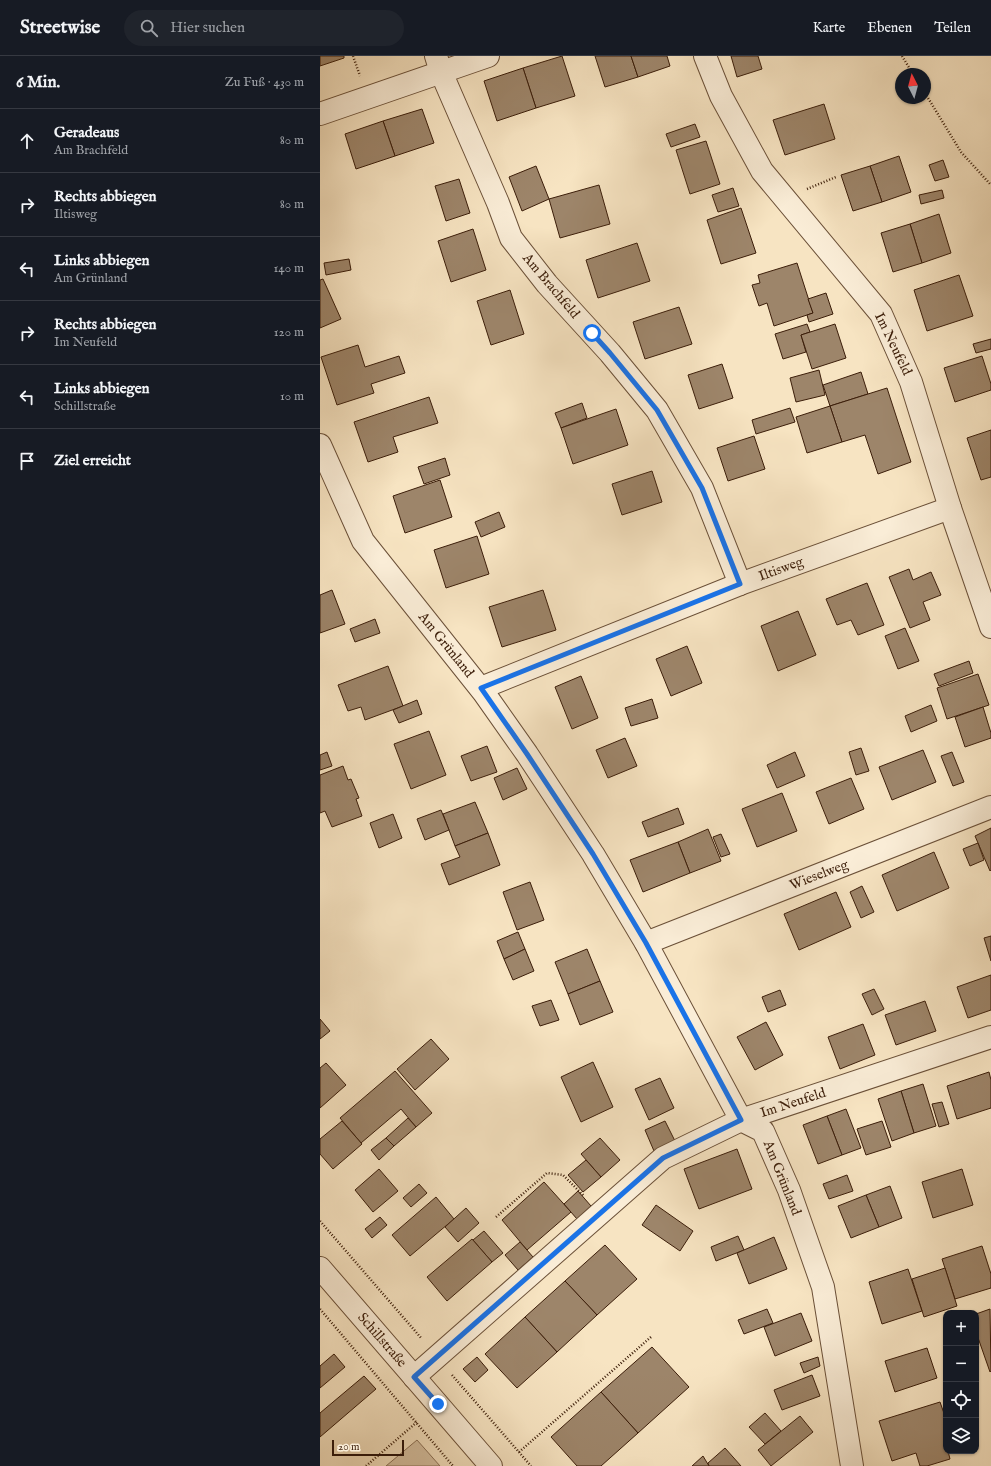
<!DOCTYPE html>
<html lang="de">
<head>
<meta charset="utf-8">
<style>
	body { margin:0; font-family:"IM FELL English",serif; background:#20242c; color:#f1f3f6 }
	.controls { position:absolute; right:12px; bottom:12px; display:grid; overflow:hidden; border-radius:8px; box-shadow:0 1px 3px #0004 }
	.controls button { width:36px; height:36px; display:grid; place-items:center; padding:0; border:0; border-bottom:1px solid #363941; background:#171b24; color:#f1f3f6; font:20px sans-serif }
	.compass { position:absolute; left:575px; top:12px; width:36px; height:36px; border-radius:50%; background:#171b24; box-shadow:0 1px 3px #0004; rotate:354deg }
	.scale { position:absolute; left:12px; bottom:10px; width:72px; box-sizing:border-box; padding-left:4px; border:2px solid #3c1e0a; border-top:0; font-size:11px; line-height:14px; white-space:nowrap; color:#3c1e0a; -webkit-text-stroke:3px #faedd7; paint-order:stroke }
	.stop { position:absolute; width:12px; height:12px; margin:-9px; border:3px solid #1a73e8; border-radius:50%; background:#fff }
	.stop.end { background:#1a73e8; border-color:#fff; box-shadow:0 1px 4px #0008 }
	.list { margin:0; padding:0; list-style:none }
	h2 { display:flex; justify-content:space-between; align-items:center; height:52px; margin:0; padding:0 16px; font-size:17px }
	h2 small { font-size:13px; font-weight:400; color:#9ea1a6 }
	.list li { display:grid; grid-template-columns:26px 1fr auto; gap:12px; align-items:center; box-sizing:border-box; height:64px; padding:0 16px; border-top:1px solid #363941 }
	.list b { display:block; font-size:15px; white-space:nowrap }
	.list p { margin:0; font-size:13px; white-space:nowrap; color:#9ea1a6 }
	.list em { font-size:13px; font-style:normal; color:#9ea1a6 }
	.icon { flex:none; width:22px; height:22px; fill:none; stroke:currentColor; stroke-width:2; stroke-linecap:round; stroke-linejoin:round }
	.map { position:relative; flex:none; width:671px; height:1410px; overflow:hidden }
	header { display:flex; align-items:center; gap:24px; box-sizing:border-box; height:56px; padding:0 20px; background:#171b24; border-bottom:1px solid #363941 }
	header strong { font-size:19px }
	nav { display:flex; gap:22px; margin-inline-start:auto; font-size:14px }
	.search { width:280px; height:36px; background:#20242c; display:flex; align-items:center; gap:10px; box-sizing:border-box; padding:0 14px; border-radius:22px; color:#9ea1a6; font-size:15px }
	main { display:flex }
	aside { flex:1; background:#171b24 }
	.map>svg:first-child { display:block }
	.green { fill:#d7c2a3; stroke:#8a7056 }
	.building { fill:#9d856a; stroke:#3c1e0a }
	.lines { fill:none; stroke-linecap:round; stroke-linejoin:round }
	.street-casing { stroke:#6b5038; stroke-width:24 }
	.path { stroke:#3c1e0a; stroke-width:2.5; stroke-dasharray:1 2; stroke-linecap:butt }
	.street { stroke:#faedd7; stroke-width:22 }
	.route { stroke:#1a73e8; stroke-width:5 }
	.labels { text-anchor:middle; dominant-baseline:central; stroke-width:3.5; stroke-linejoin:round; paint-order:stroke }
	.street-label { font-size:14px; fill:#3c1e0a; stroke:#faedd7 }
</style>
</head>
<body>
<header>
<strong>Streetwise</strong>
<div class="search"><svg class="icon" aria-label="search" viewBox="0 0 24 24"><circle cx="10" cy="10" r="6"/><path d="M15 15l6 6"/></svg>Hier suchen</div>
<nav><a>Karte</a><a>Ebenen</a><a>Teilen</a></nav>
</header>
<main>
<aside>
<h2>6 Min.<small>Zu Fuß · 430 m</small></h2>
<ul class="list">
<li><svg class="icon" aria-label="ahead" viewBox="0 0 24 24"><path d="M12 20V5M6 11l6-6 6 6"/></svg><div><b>Geradeaus</b><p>Am Brachfeld</p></div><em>80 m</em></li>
<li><svg class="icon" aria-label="right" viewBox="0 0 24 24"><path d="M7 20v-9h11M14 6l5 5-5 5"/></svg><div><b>Rechts abbiegen</b><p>Iltisweg</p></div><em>80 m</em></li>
<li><svg class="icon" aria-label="left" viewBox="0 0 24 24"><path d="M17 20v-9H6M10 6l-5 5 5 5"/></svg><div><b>Links abbiegen</b><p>Am Grünland</p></div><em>140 m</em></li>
<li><svg class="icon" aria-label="right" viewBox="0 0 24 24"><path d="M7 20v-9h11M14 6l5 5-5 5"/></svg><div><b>Rechts abbiegen</b><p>Im Neufeld</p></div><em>120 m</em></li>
<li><svg class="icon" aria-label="left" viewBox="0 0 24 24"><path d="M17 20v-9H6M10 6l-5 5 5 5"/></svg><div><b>Links abbiegen</b><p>Schillstraße</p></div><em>10 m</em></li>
<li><svg class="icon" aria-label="arrive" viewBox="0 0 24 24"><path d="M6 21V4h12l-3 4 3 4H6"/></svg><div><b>Ziel erreicht</b></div></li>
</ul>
</aside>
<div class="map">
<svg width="671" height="1410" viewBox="0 0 671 1410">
	<rect width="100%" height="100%" fill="#f7e4c2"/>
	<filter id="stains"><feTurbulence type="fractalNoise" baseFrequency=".005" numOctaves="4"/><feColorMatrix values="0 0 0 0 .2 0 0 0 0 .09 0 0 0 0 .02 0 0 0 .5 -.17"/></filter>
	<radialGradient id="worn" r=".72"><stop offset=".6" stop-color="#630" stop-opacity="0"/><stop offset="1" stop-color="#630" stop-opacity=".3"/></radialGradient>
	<polygon class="green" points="97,1384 120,1410 66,1410"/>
	<g class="building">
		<polygon points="0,0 24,0 24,2 0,10"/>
		<polygon points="242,0 255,40 216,52 203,12"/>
		<polygon points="275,0 311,0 318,21 285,31"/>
		<polygon points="311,0 347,0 350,10 318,21"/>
		<polygon points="411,0 438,0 442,13 417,21"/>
		<polygon points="203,12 216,52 177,65 164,25"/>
		<polygon points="504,48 515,83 465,99 453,64"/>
		<polygon points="102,53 114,87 75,100 63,65"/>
		<polygon points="63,65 75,100 36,113 25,78"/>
		<polygon points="375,68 380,81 351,91 346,78"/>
		<polygon points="386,85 400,128 370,138 356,94"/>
		<polygon points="579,100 591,136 562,146 550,110"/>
		<polygon points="623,104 629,121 615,125 609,109"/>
		<polygon points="216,110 229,143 202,155 189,121"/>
		<polygon points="550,110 562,146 533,155 521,119"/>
		<polygon points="139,123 150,157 126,165 115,130"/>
		<polygon points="279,129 290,168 240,182 229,143"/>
		<polygon points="413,132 419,150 398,156 392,139"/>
		<polygon points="622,134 624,142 601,148 599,139"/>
		<polygon points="421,152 436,197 401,208 387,164"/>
		<polygon points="619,158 631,197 602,207 590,168"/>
		<polygon points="590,168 602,207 573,216 561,177"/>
		<polygon points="153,173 166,214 131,226 118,185"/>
		<polygon points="317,187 330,225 278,242 266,204"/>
		<polygon points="29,203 31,214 6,219 4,207"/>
		<polygon points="477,207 493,257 454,270 447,247 439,250 432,229 440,227 438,219"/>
		<polygon points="639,219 653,260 607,275 594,234"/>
		<polygon points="3,223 21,263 0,272 0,224"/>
		<polygon points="190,234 204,278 171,289 157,245"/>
		<polygon points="506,237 513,258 489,266 487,259 493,257 488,243"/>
		<polygon points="359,251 372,288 325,303 313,266"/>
		<polygon points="487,268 490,276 481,279 486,296 463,303 455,278"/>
		<polygon points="515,268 526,302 492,313 481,279"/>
		<polygon points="671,283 671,293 656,297 653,288"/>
		<polygon points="38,289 45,311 79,300 85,317 51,328 54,337 17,349 1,301"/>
		<polygon points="662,300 671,328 671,334 635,346 624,312"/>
		<polygon points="402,308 413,342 379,353 368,319"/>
		<polygon points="499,314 505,339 476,346 470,322"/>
		<polygon points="541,316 548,338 510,350 503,329"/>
		<polygon points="567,332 591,406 558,418 545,379 522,386 510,350"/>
		<polygon points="109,341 118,367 73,381 78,396 48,406 34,366"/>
		<polygon points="262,347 267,362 241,372 235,357"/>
		<polygon points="510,350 522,386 487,397 476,361"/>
		<polygon points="470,352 475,366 436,378 432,364"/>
		<polygon points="296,353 308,389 253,408 241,372"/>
		<polygon points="671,374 671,421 661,424 647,382"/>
		<polygon points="434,380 445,413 408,425 397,392"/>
		<polygon points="125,402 130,419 104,428 98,411"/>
		<polygon points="332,415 342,446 302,459 292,428"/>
		<polygon points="120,424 132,461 85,477 73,440"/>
		<polygon points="179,456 185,471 161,481 155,466"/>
		<polygon points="157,480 169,518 126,532 114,494"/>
		<polygon points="589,513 593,524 611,516 621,539 603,546 610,564 590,572 569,521"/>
		<polygon points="547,527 564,569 538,579 531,564 517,569 506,543"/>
		<polygon points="12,534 25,568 0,577 0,539"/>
		<polygon points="223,534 236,574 182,591 169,551"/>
		<polygon points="478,555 496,599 458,615 441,570"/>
		<polygon points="55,563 60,577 35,586 30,573"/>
		<polygon points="585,572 599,605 578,613 565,580"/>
		<polygon points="367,590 382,627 351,640 336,603"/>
		<polygon points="649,605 653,617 619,630 614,618"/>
		<polygon points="68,610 83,650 45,664 41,651 28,655 18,629"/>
		<polygon points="658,618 669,649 627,663 617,632"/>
		<polygon points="261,620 278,662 252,673 235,631"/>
		<polygon points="332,643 338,662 311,670 305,652"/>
		<polygon points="97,644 102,658 79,667 73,654"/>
		<polygon points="611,649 617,665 591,676 585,660"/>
		<polygon points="663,651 671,677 671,682 645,691 635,661"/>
		<polygon points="109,675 126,719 91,733 74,688"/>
		<polygon points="305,682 317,710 288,722 276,694"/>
		<polygon points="167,690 177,716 151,725 141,700"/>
		<polygon points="541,692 549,715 536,719 529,696"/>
		<polygon points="603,694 616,726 572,744 559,711"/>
		<polygon points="7,696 12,710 0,714 0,699"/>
		<polygon points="475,696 485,720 457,732 447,709"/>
		<polygon points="632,696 644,726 633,730 621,700"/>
		<polygon points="23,710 28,724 31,723 39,742 36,743 42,760 12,771 5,755 0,757 0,719"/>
		<polygon points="197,712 207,733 183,744 174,722"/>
		<polygon points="531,722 544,753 509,768 496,736"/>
		<polygon points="462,737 477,775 437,791 422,753"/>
		<polygon points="155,746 168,777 135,790 123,758"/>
		<polygon points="358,752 364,768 328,781 322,766"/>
		<polygon points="121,754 129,774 105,784 97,763"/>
		<polygon points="73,758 82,782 59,792 50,767"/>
		<polygon points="671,772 671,814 670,815 655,780"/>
		<polygon points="388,773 401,805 370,817 358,786"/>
		<polygon points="168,777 180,809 129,829 121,808 140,801 135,790"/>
		<polygon points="401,778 410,798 401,801 393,781"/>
		<polygon points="358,786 370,817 323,836 310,804"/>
		<polygon points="658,787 664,804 650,810 643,793"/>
		<polygon points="614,796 629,832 577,855 562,819"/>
		<polygon points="210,826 224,864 197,874 183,836"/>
		<polygon points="542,830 554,856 541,862 530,836"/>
		<polygon points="516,836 531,871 479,894 464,858"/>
		<polygon points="198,876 205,893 184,903 177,885"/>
		<polygon points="671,880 671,905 664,882"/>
		<polygon points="205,893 214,915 193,924 184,903"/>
		<polygon points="267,893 280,925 248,938 235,906"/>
		<polygon points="671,919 671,954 648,962 637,931"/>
		<polygon points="280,925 293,956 260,969 248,938"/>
		<polygon points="554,933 564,953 552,959 542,938"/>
		<polygon points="460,934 466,949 448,956 442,941"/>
		<polygon points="231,944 239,964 220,970 212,950"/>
		<polygon points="605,945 616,975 576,989 565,959"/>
		<polygon points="0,963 10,975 0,983"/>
		<polygon points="446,966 463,999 435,1014 417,981"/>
		<polygon points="543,968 555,999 520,1013 508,981"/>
		<polygon points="111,983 129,1003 95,1034 77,1013"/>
		<polygon points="273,1006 293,1051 261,1066 241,1021"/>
		<polygon points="6,1007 26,1029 0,1052 0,1012"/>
		<polygon points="75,1015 112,1057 96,1071 81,1053 41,1087 20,1062"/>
		<polygon points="669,1016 671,1024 671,1052 637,1063 627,1030"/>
		<polygon points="340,1022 354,1052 329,1064 315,1033"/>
		<polygon points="603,1028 616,1070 594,1077 581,1035"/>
		<polygon points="581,1035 594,1077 572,1085 558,1043"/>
		<polygon points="622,1046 629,1068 619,1071 612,1048"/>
		<polygon points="526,1053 541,1092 522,1099 507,1060"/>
		<polygon points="507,1060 522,1099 498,1108 483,1069"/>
		<polygon points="88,1062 96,1071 74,1090 66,1082"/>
		<polygon points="22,1065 42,1088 13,1113 0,1098 0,1083"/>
		<polygon points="345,1065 355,1085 334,1095 325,1074"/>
		<polygon points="562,1065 571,1091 546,1099 537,1073"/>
		<polygon points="66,1082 74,1090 59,1104 51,1094"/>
		<polygon points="280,1082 300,1104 281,1121 261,1098"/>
		<polygon points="417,1093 432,1133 379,1153 364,1113"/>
		<polygon points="266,1104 281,1121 263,1136 248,1119"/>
		<polygon points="59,1113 78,1135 53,1156 35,1134"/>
		<polygon points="642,1113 653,1149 613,1162 602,1126"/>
		<polygon points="527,1119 533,1135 509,1143 503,1128"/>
		<polygon points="224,1126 251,1156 207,1194 182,1164"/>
		<polygon points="99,1128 107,1137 91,1151 83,1142"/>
		<polygon points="570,1130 582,1162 559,1171 546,1139"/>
		<polygon points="258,1135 271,1150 257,1163 244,1148"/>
		<polygon points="546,1139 559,1171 531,1182 518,1150"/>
		<polygon points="116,1141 134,1163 90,1200 72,1179"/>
		<polygon points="336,1149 373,1175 360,1195 322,1169"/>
		<polygon points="146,1152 159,1167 138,1186 125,1171"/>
		<polygon points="60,1161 67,1169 52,1182 45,1173"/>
		<polygon points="164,1175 183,1197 172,1206 153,1184"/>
		<polygon points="418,1180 424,1194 396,1205 391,1191"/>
		<polygon points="454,1181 467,1213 429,1228 417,1197"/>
		<polygon points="152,1183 172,1206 127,1245 107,1221"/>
		<polygon points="200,1186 213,1201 198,1214 185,1199"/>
		<polygon points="285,1189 317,1223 277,1259 245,1225"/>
		<polygon points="662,1190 671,1218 671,1232 635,1243 622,1203"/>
		<polygon points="625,1212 637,1250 604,1261 592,1223"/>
		<polygon points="588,1213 602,1255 562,1268 549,1226"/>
		<polygon points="245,1225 277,1259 237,1296 205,1261"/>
		<polygon points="447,1253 453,1267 424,1278 418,1264"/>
		<polygon points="670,1253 671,1315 670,1316 656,1276 656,1258"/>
		<polygon points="481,1257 492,1285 455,1300 444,1271"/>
		<polygon points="205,1261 237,1296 197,1332 165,1298"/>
		<polygon points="332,1291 369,1331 318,1377 281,1336"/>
		<polygon points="607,1292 617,1322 575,1336 565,1305"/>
		<polygon points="14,1298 25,1311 0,1332 0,1310"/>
		<polygon points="157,1301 168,1314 155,1326 143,1313"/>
		<polygon points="498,1301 500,1310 484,1317 480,1307"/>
		<polygon points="492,1319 500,1340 462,1354 454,1334"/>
		<polygon points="44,1320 56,1333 0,1381 0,1357"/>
		<polygon points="281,1336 318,1377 281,1410 257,1410 231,1381"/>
		<polygon points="620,1346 626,1363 626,1395 628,1395 630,1403 607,1410 600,1410 596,1397 572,1405 559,1365"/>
		<polygon points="445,1357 461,1375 445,1388 429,1371"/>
		<polygon points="480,1360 493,1376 451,1410 438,1394"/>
		<polygon points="405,1392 421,1410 389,1410 388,1407"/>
		<polygon points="383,1400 389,1410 372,1410"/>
	</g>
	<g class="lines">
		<g class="street-casing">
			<g id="street">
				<polyline points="116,0 121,16 178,147 191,182 227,228 290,297 337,354 382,432 420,528"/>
				<polyline points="385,0 401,40 442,115 561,258 591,326 630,452 671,571"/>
				<polyline points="0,58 168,0"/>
				<polyline points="0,389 43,485 164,637 207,698 273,798 326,887 421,1064 443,1075 469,1134 503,1231 532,1410"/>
				<polyline points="161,632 420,528 630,452"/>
				<polyline points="326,887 671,751"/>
				<polyline points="0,1212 171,1410"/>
				<polyline points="94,1321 343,1102 421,1064 671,981"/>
			</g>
		</g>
		<g class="path">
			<polyline points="33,0 40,20"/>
			<polyline points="582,0 593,18"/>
			<polyline points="605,37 641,96 671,129"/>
			<polyline points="487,133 516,121"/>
			<polyline points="176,1161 227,1117 243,1119 264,1140"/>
			<polyline points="0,1165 102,1283"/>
			<polyline points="0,1253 133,1410"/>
			<polyline points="132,1319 211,1410"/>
			<polyline points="199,1396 331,1281"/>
			<polyline points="46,1410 97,1366"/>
		</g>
		<use href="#street" class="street"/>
	</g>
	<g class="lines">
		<polyline class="route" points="118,1348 94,1321 343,1102 421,1064 326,887 273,798 207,698 161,632 420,528 382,432 337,354 290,297 272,277"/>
	</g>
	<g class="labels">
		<g class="street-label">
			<text transform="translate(231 230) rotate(50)">Am Brachfeld</text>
			<text transform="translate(573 288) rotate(64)">Im Neufeld</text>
			<text transform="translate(461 513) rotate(-20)">Iltisweg</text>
			<text transform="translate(126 589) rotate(51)">Am Grünland</text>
			<text transform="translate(499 819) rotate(-21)">Wieselweg</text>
			<text transform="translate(473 1047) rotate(-18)">Im Neufeld</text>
			<text transform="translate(462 1122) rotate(68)">Am Grünland</text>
			<text transform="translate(62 1284) rotate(49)">Schillstraße</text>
		</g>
	</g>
	<rect width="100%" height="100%" filter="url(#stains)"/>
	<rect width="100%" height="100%" fill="url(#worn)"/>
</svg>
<div class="controls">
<button>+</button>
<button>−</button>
<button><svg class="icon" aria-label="locate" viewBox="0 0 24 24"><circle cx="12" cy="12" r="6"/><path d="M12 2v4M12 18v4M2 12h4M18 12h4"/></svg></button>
<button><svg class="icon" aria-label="layers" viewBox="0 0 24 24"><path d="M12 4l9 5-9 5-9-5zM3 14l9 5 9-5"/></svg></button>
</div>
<svg class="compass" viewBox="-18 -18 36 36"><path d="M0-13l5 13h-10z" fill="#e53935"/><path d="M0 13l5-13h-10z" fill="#9ea1a6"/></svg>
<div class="scale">20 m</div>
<div class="stop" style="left:272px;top:277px"></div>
<div class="stop end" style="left:118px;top:1348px"></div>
</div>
</main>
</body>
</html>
